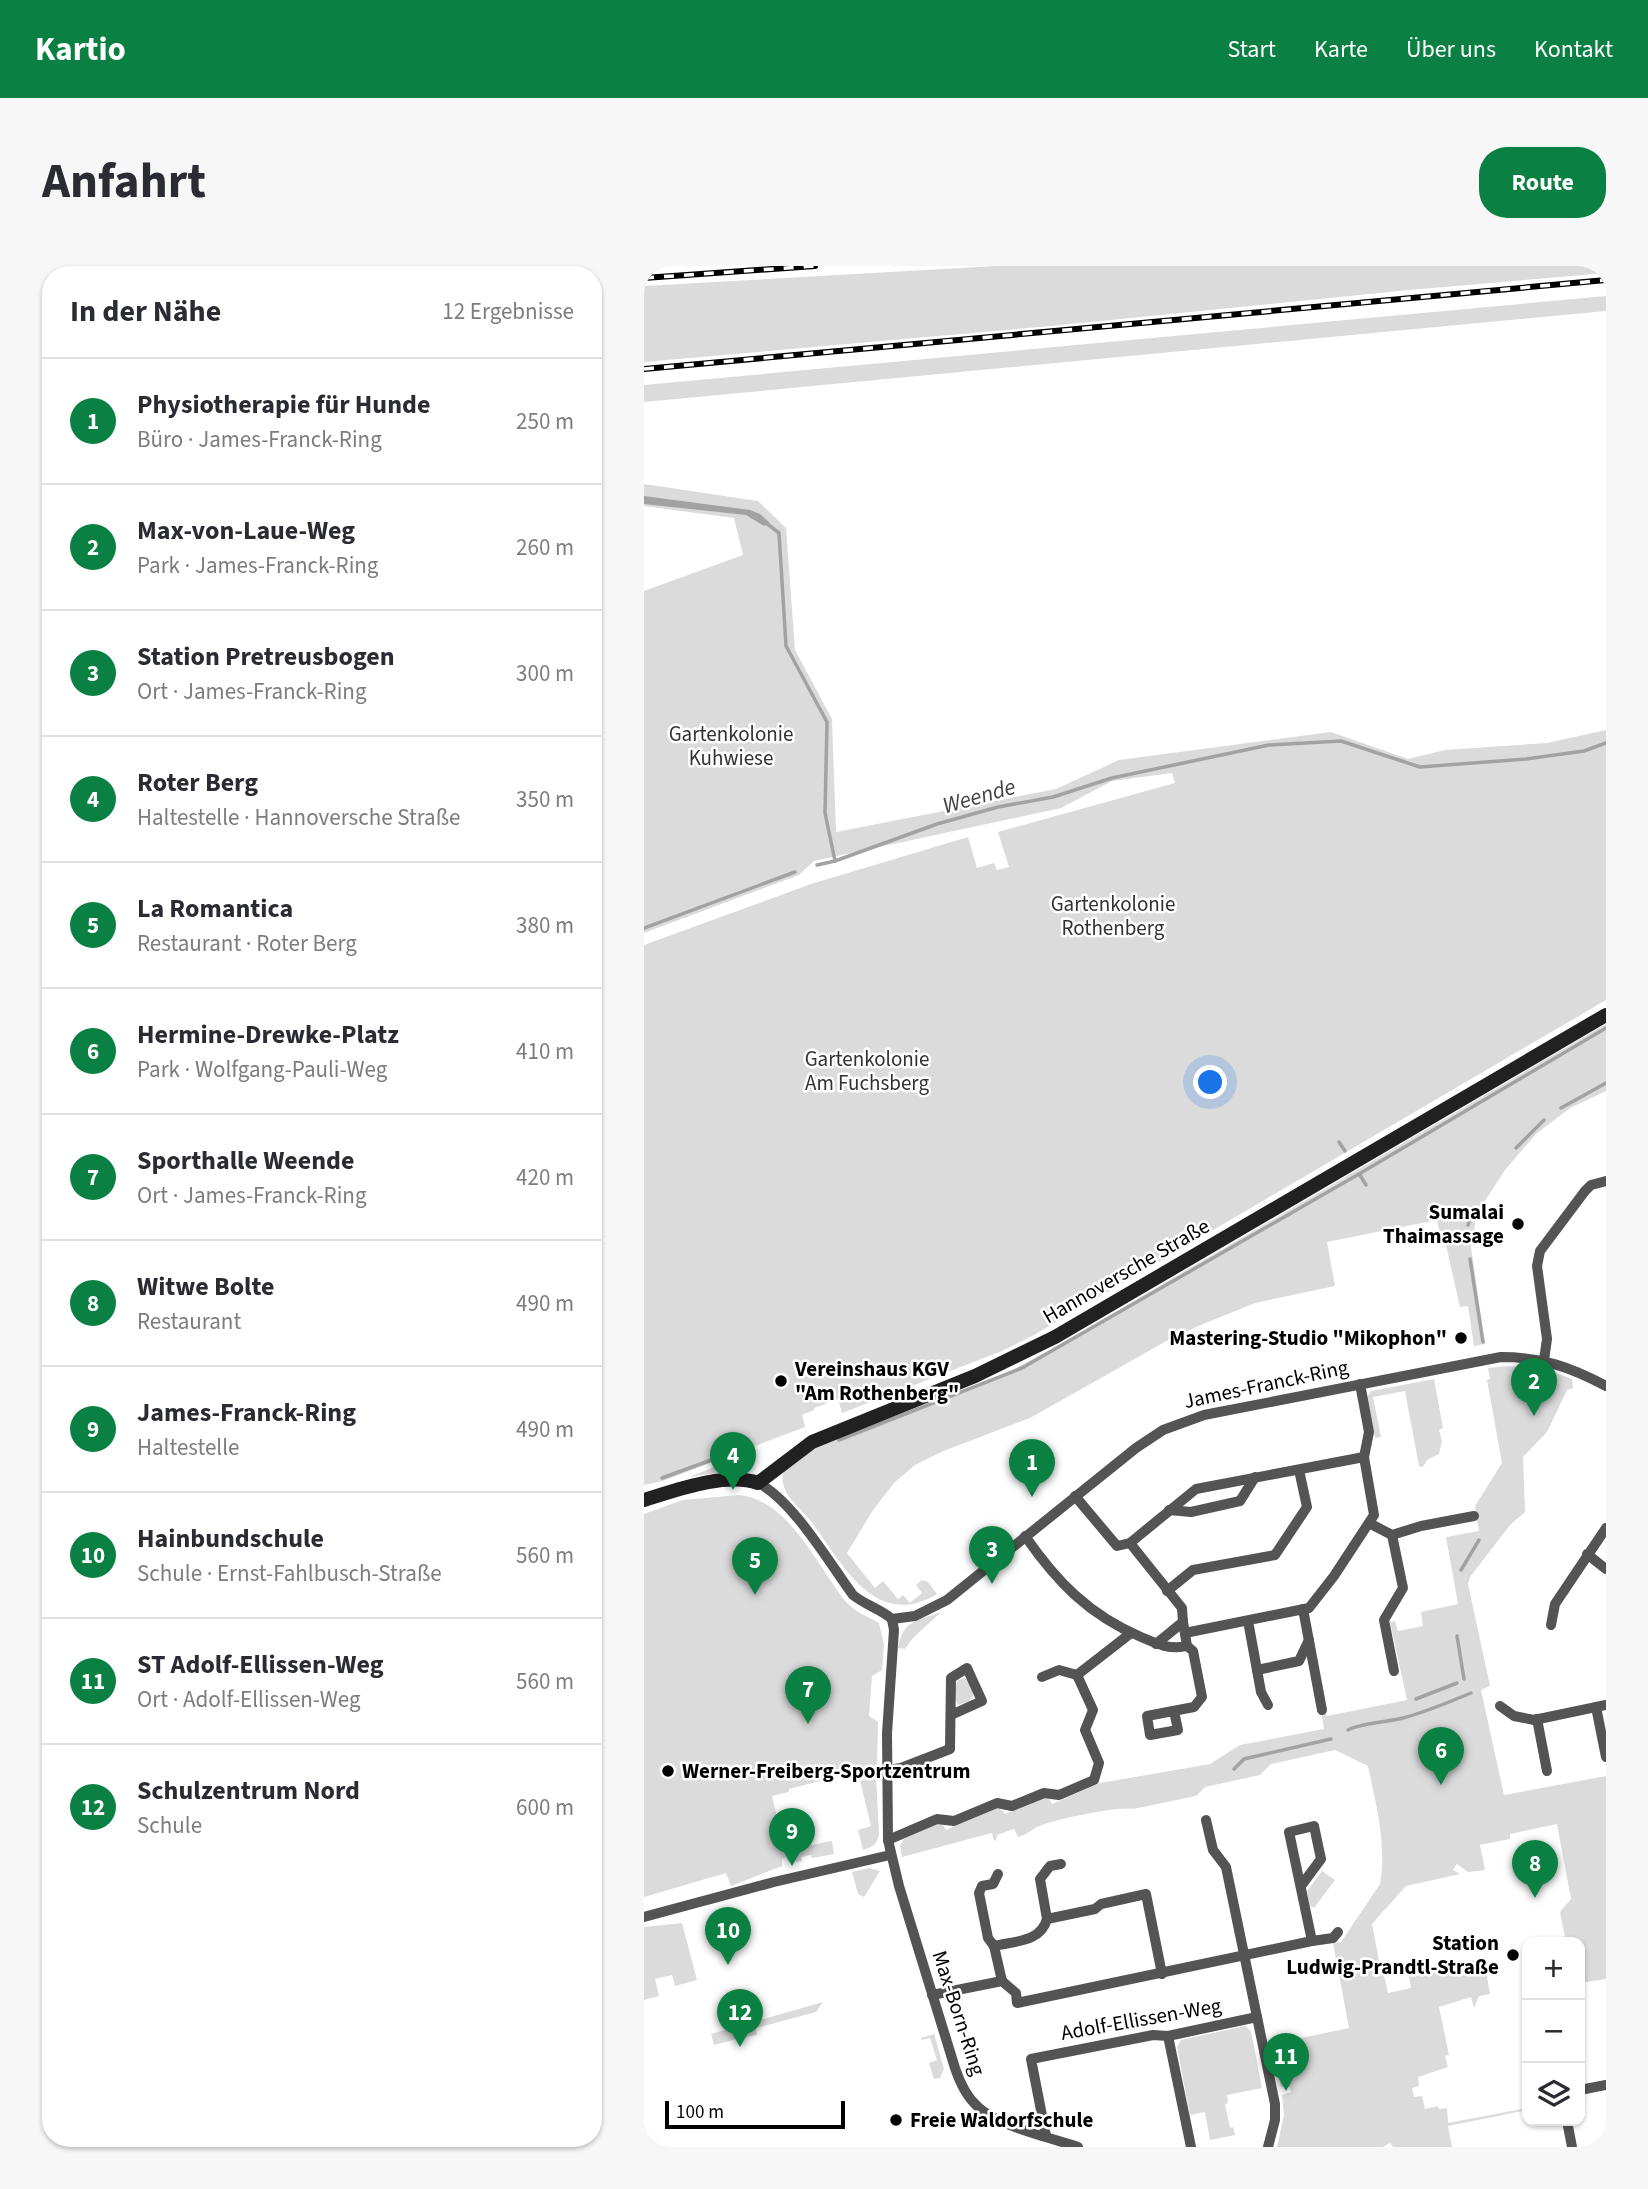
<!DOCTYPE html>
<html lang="de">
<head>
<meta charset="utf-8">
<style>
	body { margin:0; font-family:"Source Sans 3",sans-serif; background:#f7f7f7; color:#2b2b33 }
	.controls { position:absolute; right:21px; bottom:21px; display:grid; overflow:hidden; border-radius:14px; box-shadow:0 2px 5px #0004 }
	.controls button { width:63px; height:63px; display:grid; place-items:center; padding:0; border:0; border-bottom:2px solid #e1e1e2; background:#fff; color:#2b2b33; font:35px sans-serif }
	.scale { position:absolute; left:21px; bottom:18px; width:180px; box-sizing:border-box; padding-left:7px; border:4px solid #000; border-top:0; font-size:19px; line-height:24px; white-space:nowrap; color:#000; -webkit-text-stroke:5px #fff; paint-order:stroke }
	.you { position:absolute; left:567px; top:817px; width:24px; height:24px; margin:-18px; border:5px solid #fff; border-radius:50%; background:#1a73e8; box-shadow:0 0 0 10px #1a73e833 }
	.badge { display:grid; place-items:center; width:46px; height:46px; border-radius:50%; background:#0b8043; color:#fff; font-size:23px; font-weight:700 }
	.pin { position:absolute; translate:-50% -58px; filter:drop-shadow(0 2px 4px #0008) }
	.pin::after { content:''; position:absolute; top:37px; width:24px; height:21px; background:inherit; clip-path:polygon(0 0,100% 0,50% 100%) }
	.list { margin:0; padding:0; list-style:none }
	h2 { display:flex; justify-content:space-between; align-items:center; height:91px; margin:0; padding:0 28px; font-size:30px }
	h2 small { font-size:23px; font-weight:400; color:#7c7c81 }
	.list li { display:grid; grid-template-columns:46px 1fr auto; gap:21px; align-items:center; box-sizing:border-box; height:126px; padding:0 28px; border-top:2px solid #e1e1e2 }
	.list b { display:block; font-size:26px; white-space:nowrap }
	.list p { margin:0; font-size:23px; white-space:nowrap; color:#7c7c81 }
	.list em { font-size:23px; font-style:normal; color:#7c7c81 }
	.icon { flex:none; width:38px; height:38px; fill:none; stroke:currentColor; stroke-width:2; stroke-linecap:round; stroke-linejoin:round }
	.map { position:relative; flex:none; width:962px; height:1881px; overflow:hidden; border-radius:28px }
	header { display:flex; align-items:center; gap:42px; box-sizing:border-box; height:98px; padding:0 35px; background:#0b8043; color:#fff }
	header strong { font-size:33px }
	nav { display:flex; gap:38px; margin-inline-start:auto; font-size:24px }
	.intro { display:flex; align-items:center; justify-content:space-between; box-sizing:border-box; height:168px; padding:0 42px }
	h1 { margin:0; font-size:49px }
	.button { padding:18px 32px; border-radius:28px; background:#0b8043; color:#fff; font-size:24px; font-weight:700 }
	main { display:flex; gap:42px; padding:0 42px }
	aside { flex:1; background:#fff; border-radius:28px; box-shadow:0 2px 5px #0004 }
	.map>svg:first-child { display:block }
	.green { fill:#dbdbdb }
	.water { fill:#a2a2a2 }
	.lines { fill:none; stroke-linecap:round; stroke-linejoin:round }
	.stream { stroke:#a2a2a2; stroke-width:3.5 }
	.street { stroke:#545454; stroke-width:10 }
	.secondary { stroke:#212121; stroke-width:14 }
	.rail-casing { stroke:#000; stroke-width:6 }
	.rail { stroke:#fff; stroke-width:3.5; stroke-dasharray:10; stroke-linecap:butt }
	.poi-dot { fill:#000; stroke:#fff; stroke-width:2.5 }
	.labels { text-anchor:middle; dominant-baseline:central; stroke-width:5; stroke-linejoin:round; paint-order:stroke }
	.park-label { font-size:21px; fill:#323232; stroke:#fff }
	.poi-label { font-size:21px; font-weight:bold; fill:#000; stroke:#fff; text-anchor:end }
	.street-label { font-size:21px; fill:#000; stroke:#fff }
	.water-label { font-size:23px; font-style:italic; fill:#434343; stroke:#fff }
</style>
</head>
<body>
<header>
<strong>Kartio</strong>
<nav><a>Start</a><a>Karte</a><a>Über uns</a><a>Kontakt</a></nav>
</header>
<div class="intro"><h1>Anfahrt</h1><a class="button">Route</a></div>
<main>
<aside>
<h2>In der Nähe<small>12 Ergebnisse</small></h2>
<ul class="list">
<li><span class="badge">1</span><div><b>Physiotherapie für Hunde</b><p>Büro · James-Franck-Ring</p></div><em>250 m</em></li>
<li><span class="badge">2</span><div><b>Max-von-Laue-Weg</b><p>Park · James-Franck-Ring</p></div><em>260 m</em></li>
<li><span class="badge">3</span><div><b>Station Pretreusbogen</b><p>Ort · James-Franck-Ring</p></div><em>300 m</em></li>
<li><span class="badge">4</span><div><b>Roter Berg</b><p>Haltestelle · Hannoversche Straße</p></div><em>350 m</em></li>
<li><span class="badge">5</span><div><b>La Romantica</b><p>Restaurant · Roter Berg</p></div><em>380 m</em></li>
<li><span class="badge">6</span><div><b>Hermine-Drewke-Platz</b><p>Park · Wolfgang-Pauli-Weg</p></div><em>410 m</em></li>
<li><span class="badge">7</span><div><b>Sporthalle Weende</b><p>Ort · James-Franck-Ring</p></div><em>420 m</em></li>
<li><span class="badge">8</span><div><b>Witwe Bolte</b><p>Restaurant</p></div><em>490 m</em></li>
<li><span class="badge">9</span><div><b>James-Franck-Ring</b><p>Haltestelle</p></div><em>490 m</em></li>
<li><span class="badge">10</span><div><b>Hainbundschule</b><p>Schule · Ernst-Fahlbusch-Straße</p></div><em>560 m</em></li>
<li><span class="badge">11</span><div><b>ST Adolf-Ellissen-Weg</b><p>Ort · Adolf-Ellissen-Weg</p></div><em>560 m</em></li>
<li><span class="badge">12</span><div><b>Schulzentrum Nord</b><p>Schule</p></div><em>600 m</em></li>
</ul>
</aside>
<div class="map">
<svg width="962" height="1881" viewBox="0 0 962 1881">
	<rect width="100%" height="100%" fill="#fff"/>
	<g class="green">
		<polygon points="352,0 962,0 962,7 765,24 407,60 0,96 0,20"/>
		<polygon points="962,30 962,45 0,136 0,119"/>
		<polygon points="0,218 114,235 142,262 151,384 188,453 192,566 412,523 475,494 687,466 764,493 801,484 903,477 962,464 962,734 390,1069 358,1085 198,1147 194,1133 170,1142 170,1144 158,1149 161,1161 19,1215 0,1219 0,679 167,618 324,571 333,602 350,597 353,604 365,601 354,566 531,517 528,507 468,515 417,542 170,595 155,609 0,667 0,325 99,289 90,252 0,240"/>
		<path d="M962,758V825L926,842L892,868L861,904L833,947L827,981L841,1078L830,1080L824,1040L816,1041L802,979L797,973L793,954L683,976L691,1020L611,1037L559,1058L526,1073L386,1152L297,1186L271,1199L250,1217L229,1244L203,1287L231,1322L239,1315L254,1333L259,1329L266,1337L278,1327L272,1319L278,1314L284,1316L293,1328C232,1365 199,1299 169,1258C156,1240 135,1230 139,1205L170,1182L363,1107L420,1076Z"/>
		<path d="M863,1100C886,1101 907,1104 928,1113L929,1122L923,1124L903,1166L879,1191L881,1246L866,1259L826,1311L824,1318L846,1420L837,1424L860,1529L962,1510V1713L936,1717V1676H922L916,1646L927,1633L913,1558L866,1568V1573L836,1579L841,1604L824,1606L813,1598L809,1604L816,1608L762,1620L728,1658L737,1705H739L744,1727L767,1722L764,1707L781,1704L782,1705L840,1692L846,1728L835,1730L830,1742L827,1731L795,1741L805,1789L801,1790L804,1801L774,1811L775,1820L768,1822L770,1831L778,1830L781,1843L794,1840L795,1843L803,1842L804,1857L883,1842V1844L804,1860L808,1881H749L746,1877L739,1881H633L640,1849L638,1829L647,1826L646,1822L642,1820L637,1821L629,1783L633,1777L705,1762L689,1677L697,1676L736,1618C743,1578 732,1538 724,1500L691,1484L627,1498L616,1509L561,1521L552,1530L489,1543C475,1540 414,1553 398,1559C389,1562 383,1569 374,1571L370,1563L353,1569L352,1574L350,1575L348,1567L258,1591L256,1579L260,1573L294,1557L299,1559L302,1564L353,1542L359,1545L361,1548L401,1531L405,1533L408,1538L456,1517L566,1498L596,1479L680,1463L677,1444L681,1443L683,1450L763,1434L746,1356L751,1355L754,1365L779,1360L777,1346L814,1338L802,1271L835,1265L831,1240L858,1197L843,1114L846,1113L844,1102Z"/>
		<polygon points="790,1113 799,1162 795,1164 798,1175 795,1188 783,1194 779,1201 775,1200 761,1125 729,1131 737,1171 731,1172 723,1131 727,1125"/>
		<polygon points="93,1192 99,1195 102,1203 45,1211"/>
		<path d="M95,1229C139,1234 164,1282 187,1315C192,1322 197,1331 203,1337C212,1346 224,1351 235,1357L240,1379L238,1404L228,1410L225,1450L234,1456L233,1500L145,1523V1526L128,1530L141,1585L186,1575L188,1576L190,1588L168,1592L167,1589L157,1591L158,1595L152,1596L151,1593L144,1595L142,1591L138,1593V1600L87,1620L82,1607L0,1631V1248L39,1234Z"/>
		<path d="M297,1346L268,1373L261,1383L254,1382C259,1353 274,1355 297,1346Z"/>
		<path d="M321,1412C327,1415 329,1424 329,1430L324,1436L314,1439C310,1433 310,1420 314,1414Z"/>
		<path d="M232,1510L235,1569C232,1579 229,1581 219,1584L214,1564L227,1560L216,1515Z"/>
		<polygon points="225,1602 236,1605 220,1631 214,1628 208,1606"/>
		<polygon points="678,1605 691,1614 670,1642 666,1640 663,1625"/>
		<polygon points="38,1657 53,1714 31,1720 28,1709 11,1713 15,1730 0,1734 0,1661"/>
		<polygon points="179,1736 172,1746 112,1762 113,1769 100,1771 70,1779 67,1768"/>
		<polygon points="601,1760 607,1765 618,1822 583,1829 584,1837 581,1838 586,1862 589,1861 591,1869 566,1874 561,1846 546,1849 533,1781 537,1774"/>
		<polygon points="290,1768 300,1803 296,1812 290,1813 285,1797 293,1794 286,1772 277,1774 277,1772"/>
	</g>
	<polygon class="water" points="0,230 106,244 116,248 126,257 120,260 102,249 0,238"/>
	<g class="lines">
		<g class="stream">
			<polyline points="121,256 135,267 142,380 183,456 181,547 191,595 293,558 354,541 409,531 468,512 625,479 697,475 776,501 882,493 940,485 962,477"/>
			<polyline points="173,599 191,595"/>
			<polyline points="0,662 151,606"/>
			<polyline points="917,842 962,817"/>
			<polyline points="695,876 701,885"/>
			<polyline points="872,882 900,854"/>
			<polyline points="716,909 722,919"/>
			<polyline points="824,959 830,942"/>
			<polyline points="826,993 839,1076"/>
			<polyline points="195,1174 378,1102 715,908 962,762"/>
			<polyline points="18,1212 92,1185"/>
			<polyline points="817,1304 835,1274"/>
			<polyline points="813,1370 820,1413"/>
			<polyline points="772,1433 813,1417"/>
			<path d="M704,1464C715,1457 744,1456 759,1452C782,1446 805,1436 827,1427"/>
			<polyline points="590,1503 600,1493 687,1473"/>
		</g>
		<g class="street">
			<polyline points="900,1094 903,1073 893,1000 896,985 941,925 947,919 962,915"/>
			<path d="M114,1217C148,1233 186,1298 209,1329C221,1339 237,1343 248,1353"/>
			<polyline points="431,1230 473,1280 486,1277 538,1342 539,1356"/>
			<polyline points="525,1244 547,1246 596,1235 611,1211"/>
			<polyline points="725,1257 748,1269 777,1260 830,1250"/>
			<polyline points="748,1269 759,1322 740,1354 750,1405"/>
			<path d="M381,1270C413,1316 445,1349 497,1371C513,1378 526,1384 543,1380"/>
			<polyline points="486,1277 552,1223 720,1191"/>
			<polyline points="943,1288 962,1303"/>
			<polyline points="523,1325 549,1304 631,1289 663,1241 655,1204"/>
			<polyline points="659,1343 678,1444"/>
			<path d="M248,1353L271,1350L303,1334L492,1182L519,1164L560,1149L857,1091C898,1091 926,1101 962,1120"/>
			<path d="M248,1353L250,1364L243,1467L244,1574L255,1620L311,1802C316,1817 322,1830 333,1840C355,1861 405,1871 434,1881"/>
			<polyline points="604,1355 613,1404 655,1395 665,1374"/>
			<polyline points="907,1359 911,1338 962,1262"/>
			<polyline points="541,1367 665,1342 690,1310 730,1249 720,1191 725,1166 716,1118"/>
			<polyline points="512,1378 539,1356 543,1380 549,1385 558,1431 550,1441 503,1450 506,1469 534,1464 530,1445"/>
			<polyline points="613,1404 617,1426 624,1439"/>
			<polyline points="398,1411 415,1404 433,1409"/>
			<polyline points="856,1440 870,1450 890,1454 962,1439"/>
			<polyline points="952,1441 962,1491"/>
			<polyline points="893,1453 903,1505"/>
			<polyline points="243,1504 257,1502 306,1483 307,1412 323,1402 338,1435 307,1449"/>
			<polyline points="562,1554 569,1584 582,1601 631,1838 631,1854 624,1881"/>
			<polyline points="244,1574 293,1553 310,1555 353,1537 368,1540 400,1527 415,1529 450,1514 455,1497 441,1464 449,1444 433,1409 487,1367"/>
			<polyline points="0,1651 130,1616 246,1589"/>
			<polyline points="403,1653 396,1613 406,1600 417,1598"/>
			<polyline points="668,1675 689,1672 694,1666"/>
			<polyline points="350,1680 344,1672 335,1627 338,1620 349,1618 354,1608"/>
			<path d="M358,1715L350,1680C371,1675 397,1676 403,1653L451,1643L457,1638L502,1628L518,1708"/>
			<polyline points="288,1729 358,1715 372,1727 373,1737 668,1675 645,1566 670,1560 677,1593 657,1620"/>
			<polyline points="524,1770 547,1881"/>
			<polyline points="936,1824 962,1819"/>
			<polyline points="923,1855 928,1881"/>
			<polyline points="402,1870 387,1793 509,1769 524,1770 613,1751"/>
		</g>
		<path class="secondary" d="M0,1234C33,1224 81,1206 114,1217L168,1176L331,1110L411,1071L962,749"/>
		<g class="rail-casing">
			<g id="rail">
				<polyline points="0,12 171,0"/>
				<polyline points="0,103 962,14"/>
			</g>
		</g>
		<use href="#rail" class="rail"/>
	</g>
	<g class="poi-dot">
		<circle cx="874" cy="958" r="7"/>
		<circle cx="817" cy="1072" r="7"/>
		<circle cx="137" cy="1115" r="7"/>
		<circle cx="24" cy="1505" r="7"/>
		<circle cx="869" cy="1689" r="7"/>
		<circle cx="252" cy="1854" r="7"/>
	</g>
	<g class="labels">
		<g class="park-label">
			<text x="87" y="468">Gartenkolonie<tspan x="87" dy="24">Kuhwiese</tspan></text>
			<text x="469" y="638">Gartenkolonie<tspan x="469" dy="24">Rothenberg</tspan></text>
			<text x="223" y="793">Gartenkolonie<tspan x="223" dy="24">Am Fuchsberg</tspan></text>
		</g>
		<g class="poi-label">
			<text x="860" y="946">Sumalai<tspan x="860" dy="24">Thaimassage</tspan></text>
			<text x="803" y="1072">Mastering-Studio "Mikophon"</text>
			<text x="151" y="1103" text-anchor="start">Vereinshaus KGV<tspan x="151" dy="24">"Am Rothenberg"</tspan></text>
			<text x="38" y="1505" text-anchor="start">Werner-Freiberg-Sportzentrum</text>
			<text x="855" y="1677">Station<tspan x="855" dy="24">Ludwig-Prandtl-Straße</tspan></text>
			<text x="266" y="1854" text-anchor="start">Freie Waldorfschule</text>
		</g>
		<g class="street-label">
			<text transform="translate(482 1005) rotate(-30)">Hannoversche Straße</text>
			<text transform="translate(622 1118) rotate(-12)">James-Franck-Ring</text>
			<text transform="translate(315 1747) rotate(72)">Max-Born-Ring</text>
			<text transform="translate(497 1753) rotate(-10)">Adolf-Ellissen-Weg</text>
		</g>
		<g class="water-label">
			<text transform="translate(335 530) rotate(-16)">Weende</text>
		</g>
	</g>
</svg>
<div class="controls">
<button>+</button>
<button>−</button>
<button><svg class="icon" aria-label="layers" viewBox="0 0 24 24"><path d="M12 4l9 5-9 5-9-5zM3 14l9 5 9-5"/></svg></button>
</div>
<div class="scale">100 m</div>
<div class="you"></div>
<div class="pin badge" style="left:388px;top:1231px">1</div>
<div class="pin badge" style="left:890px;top:1150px">2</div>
<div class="pin badge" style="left:348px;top:1318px">3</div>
<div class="pin badge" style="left:89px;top:1224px">4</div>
<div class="pin badge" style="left:111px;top:1329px">5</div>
<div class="pin badge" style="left:797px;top:1519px">6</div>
<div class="pin badge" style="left:164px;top:1458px">7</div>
<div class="pin badge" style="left:891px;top:1632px">8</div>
<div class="pin badge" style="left:148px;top:1600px">9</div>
<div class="pin badge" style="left:84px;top:1699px">10</div>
<div class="pin badge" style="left:642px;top:1825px">11</div>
<div class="pin badge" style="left:96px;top:1781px">12</div>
</div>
</main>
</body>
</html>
